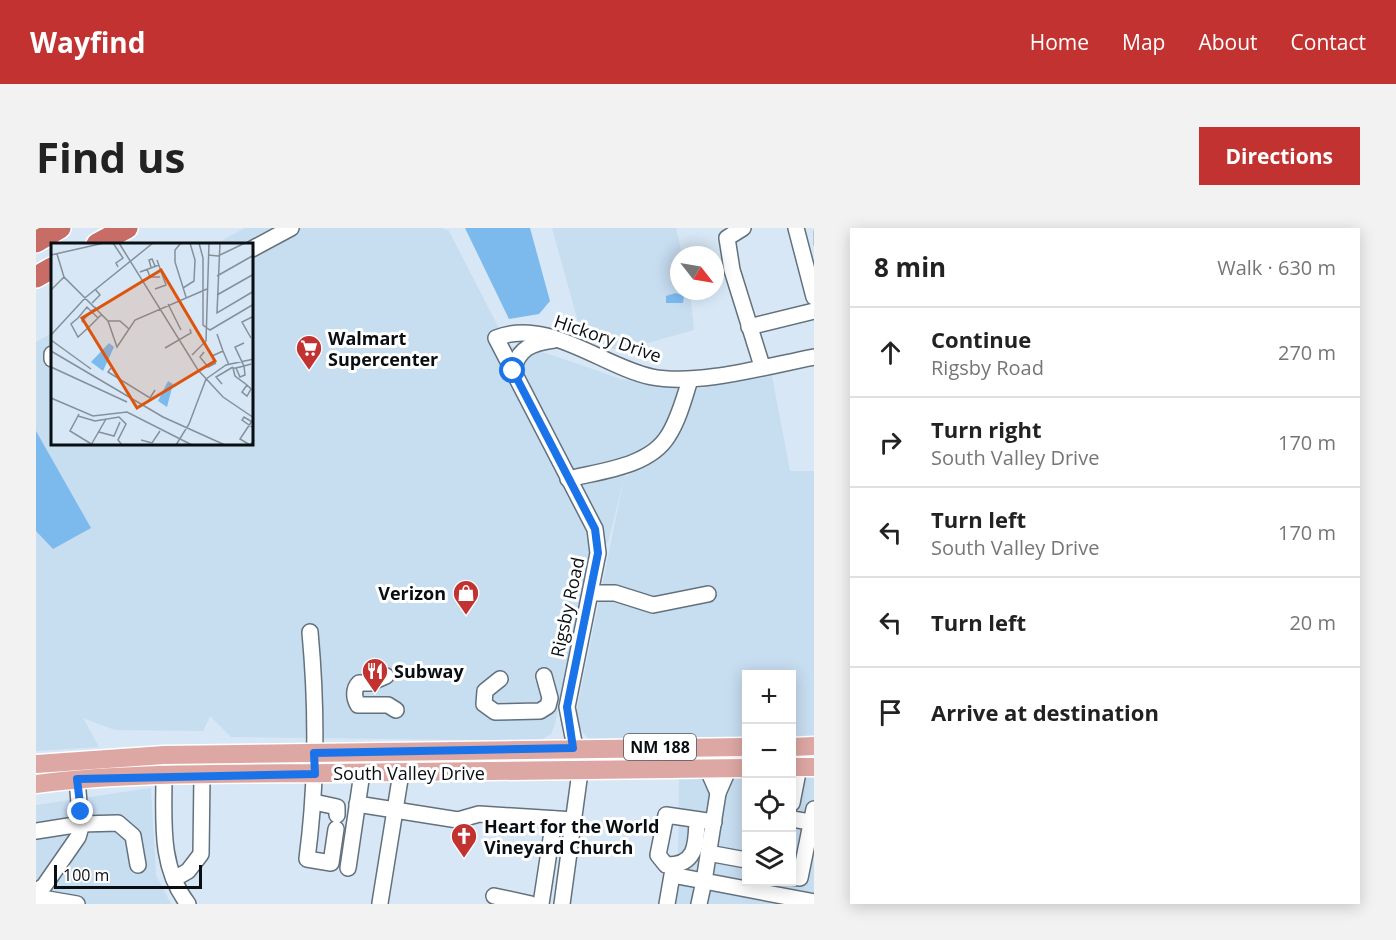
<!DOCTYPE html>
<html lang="en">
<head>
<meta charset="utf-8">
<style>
	body { margin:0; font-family:"Open Sans",sans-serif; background:#f2f2f2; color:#222 }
	.controls { position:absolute; right:18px; bottom:18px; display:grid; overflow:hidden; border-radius:0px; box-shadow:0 3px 15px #0003 }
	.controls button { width:54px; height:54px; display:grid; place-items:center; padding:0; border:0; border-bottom:2px solid #e0e0e0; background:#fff; color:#222; font:30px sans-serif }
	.compass { position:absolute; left:634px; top:18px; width:54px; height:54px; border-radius:50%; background:#fff; box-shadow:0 3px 15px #0003; rotate:121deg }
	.scale { position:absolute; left:18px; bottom:15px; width:148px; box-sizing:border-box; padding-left:6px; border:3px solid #090e12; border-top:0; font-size:16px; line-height:21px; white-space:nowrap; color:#090e12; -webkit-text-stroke:4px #fff; paint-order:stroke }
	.stop { position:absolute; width:18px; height:18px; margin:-14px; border:4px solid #1a73e8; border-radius:50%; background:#fff }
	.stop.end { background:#1a73e8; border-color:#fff; box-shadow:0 2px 6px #0008 }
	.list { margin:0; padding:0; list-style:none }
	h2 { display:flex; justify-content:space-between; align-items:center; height:78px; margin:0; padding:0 24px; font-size:26px }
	h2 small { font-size:20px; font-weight:400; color:#767676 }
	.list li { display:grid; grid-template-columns:39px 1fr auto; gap:18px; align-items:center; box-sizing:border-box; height:90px; padding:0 24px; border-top:2px solid #e0e0e0 }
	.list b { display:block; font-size:22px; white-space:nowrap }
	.list p { margin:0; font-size:20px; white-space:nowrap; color:#767676 }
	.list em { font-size:20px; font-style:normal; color:#767676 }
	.icon { flex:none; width:33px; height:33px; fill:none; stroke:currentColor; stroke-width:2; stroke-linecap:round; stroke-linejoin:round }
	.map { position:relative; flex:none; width:778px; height:676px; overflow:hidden; border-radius:0px }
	header { display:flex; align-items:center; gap:36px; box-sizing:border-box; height:84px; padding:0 30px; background:#c13231; color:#fff }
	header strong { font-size:28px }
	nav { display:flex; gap:33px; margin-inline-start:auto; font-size:21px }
	.intro { display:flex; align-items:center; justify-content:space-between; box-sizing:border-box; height:144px; padding:0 36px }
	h1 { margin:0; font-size:42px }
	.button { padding:15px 27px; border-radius:0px; background:#c13231; color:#fff; font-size:21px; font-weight:700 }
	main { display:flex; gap:36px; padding:0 36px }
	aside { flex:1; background:#fff; border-radius:0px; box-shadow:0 3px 15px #0003 }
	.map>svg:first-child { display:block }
	.built { fill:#c7ddf0 }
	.water { fill:#7cbaee }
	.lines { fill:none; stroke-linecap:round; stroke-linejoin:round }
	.minor-tunnel { stroke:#b8c6d3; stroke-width:15; stroke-dasharray:15 8; stroke-linecap:butt }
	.minor-casing { stroke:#63717d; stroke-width:18 }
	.major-casing { stroke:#fff; stroke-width:21 }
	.highway-casing { stroke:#fff; stroke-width:24 }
	.minor { stroke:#fff; stroke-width:15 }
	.major { stroke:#dda7a3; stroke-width:18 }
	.highway { stroke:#c76d66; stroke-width:21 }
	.route { stroke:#1a73e8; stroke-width:8 }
	.labels { text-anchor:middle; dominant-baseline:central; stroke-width:6; stroke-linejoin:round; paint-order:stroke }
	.shield { fill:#fff; stroke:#535659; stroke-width:1.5 }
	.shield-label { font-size:16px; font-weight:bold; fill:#090e12 }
	.poi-label { font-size:18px; font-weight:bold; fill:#090e12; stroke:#fff; text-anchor:start }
	.street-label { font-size:18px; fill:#090e12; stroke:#fff }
	.inset-road { fill:none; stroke:#85909a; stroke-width:1.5 }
	.view { fill:#dd550c; fill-opacity:0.15; stroke:#dd550c; stroke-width:3 }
	.inset-edge { fill:none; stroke:#090e12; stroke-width:3 }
</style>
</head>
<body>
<header>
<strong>Wayfind</strong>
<nav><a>Home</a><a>Map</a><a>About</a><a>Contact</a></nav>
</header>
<div class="intro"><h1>Find us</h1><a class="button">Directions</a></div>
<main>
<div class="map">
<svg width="778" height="676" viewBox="0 0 778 676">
	<rect width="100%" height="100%" fill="#d7e7f5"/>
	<g class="built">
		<polygon points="209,0 406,0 413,3 472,118 510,125 585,151 640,159 643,166 627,207 610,216 589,249 620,233 639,213 659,161 736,148 754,243 778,243 778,509 756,509 756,446 710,446 710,509 553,511 545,502 539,491 588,250 572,315 554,320 519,496 515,506 503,513 195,509 174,488 167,503 79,502 47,490 63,519 0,523 0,114 16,105 16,216 216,216 216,16 179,16"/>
		<polygon points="516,0 640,0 646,27 643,27 643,63 654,63 658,102 583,123 546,108"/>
		<polygon points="643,549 710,550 710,654 756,654 756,550 778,550 778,676 637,676 642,632"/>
		<polygon points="115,560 120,647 135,676 0,676 0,577"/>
	</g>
	<g class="water">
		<polygon points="429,0 494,0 514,73 503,86 473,91"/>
		<polygon points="640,65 648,68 647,75 630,75 630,68"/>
		<polygon points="0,203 55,300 17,321 0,303"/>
	</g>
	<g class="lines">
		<polyline class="minor-tunnel" points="777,10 778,10"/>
		<g class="minor-casing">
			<g id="minor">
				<polyline points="707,0 691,10 696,42 726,138"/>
				<polyline points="760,0 778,69"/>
				<polyline points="216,21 255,0"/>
				<polyline points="713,99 778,83"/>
				<polyline points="16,126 16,131"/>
				<path d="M477,143C482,120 496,115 518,112"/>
				<path d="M532,251C564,243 613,239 632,208C643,191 648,170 654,152"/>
				<polyline points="555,365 579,365 617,377 672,366"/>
				<path d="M274,404C281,480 281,555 271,631L295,635L300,601"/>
				<path d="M350,448L334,455H323C317,461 318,470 322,477H352L360,482"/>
				<polyline points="464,451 449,463 448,476 459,484 504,483 512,478 514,470 508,448"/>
				<polyline points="671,540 682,565 693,540"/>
				<path d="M128,548C128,592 123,639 152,676"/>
				<polyline points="682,565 668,653 778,674"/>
				<polyline points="278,574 301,579 301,587"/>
				<polyline points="756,575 763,539"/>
				<polyline points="321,576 422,592 443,586 538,592"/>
				<polyline points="756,591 774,594"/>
				<path d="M661,592C660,613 662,638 630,637L622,627L630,587L678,594"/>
				<polyline points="0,603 45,596 82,595 97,608 102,637"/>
				<polyline points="672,625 710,632"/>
				<polyline points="312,640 326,545"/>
				<polyline points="756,649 764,650 778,581"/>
				<polyline points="138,651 152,643 165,626 166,547"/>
				<polyline points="0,663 8,658 42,609 45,599 41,551"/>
				<polyline points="458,668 495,676"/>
				<polyline points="0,669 41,676"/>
				<polyline points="344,675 365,545"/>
				<polyline points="505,676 518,591"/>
				<path d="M526,676L544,544L531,479L562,325L559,301L460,110C512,89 567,139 616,149C662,158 731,138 778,129"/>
				<polyline points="631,676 636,647 668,653 663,676"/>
			</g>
		</g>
		<g class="major-casing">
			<g id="major">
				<polyline points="756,519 778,518"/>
				<polyline points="0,536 128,527 710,519"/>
				<polyline points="756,539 778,539"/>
				<path d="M0,556C98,544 198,546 296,545C434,544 572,542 710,540"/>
			</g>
		</g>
		<g class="highway-casing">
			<g id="highway">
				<polyline points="0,14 24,0"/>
				<polyline points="61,16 91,0"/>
				<polyline points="0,49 16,40"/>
			</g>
		</g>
		<use href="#minor" class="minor"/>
		<use href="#major" class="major"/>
		<use href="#highway" class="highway"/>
	</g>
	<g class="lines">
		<polyline class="route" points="45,584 41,551 279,546 278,525 537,520 531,479 562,325 559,301 477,143"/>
	</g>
	<defs>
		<g id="supermarket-pin" transform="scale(1.35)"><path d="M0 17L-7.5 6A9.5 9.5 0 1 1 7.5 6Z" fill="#c13231" stroke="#fff"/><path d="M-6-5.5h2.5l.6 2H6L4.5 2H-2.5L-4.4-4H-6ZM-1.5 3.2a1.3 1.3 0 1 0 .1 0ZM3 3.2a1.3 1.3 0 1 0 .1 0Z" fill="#fff"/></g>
		<g id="shop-pin" transform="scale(1.35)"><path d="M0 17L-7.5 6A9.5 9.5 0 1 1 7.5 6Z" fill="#c13231" stroke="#fff"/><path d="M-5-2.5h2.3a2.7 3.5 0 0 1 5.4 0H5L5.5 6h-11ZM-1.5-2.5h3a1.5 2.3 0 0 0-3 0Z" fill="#fff"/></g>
		<g id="restaurant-pin" transform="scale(1.35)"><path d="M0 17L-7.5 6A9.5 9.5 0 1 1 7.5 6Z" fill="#c13231" stroke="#fff"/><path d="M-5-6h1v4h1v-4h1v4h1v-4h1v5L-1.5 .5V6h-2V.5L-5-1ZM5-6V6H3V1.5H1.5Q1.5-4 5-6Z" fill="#fff"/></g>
		<g id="church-pin" transform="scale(1.35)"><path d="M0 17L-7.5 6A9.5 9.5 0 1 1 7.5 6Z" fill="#c13231" stroke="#fff"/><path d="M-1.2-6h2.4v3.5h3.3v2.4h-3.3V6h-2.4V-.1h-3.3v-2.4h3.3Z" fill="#fff"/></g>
	</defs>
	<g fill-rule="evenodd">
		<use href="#supermarket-pin" x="273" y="120"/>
		<use href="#shop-pin" x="430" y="365"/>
		<use href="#restaurant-pin" x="339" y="443"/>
		<use href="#church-pin" x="428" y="608"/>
	</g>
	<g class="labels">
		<rect class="shield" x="588" y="506" width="72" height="26" rx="4.5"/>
		<g class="shield-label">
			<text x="624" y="519">NM 188</text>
		</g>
		<g class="poi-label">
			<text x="292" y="110">Walmart<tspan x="292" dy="21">Supercenter</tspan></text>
			<text x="410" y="365" text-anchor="end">Verizon</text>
			<text x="358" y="443">Subway</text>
			<text x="448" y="598">Heart for the World<tspan x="448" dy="21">Vineyard Church</tspan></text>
		</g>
		<g class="street-label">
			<text transform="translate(572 110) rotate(19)">Hickory Drive</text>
			<text transform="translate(531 379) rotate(-78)">Rigsby Road</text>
			<text x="373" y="545">South Valley Drive</text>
		</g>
	</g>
	<g transform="translate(15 15)">
		<rect width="202" height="202" fill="#d7e7f5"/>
		<path d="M58,100L63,104L52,128L40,119ZM117,138L122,141L116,164L107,158Z" fill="#7cbaee"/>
		<path class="inset-road" d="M62,0L72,15L65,20L67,24M68,0L147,127L172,154L203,175M130,0L124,7V19L135,54M148,0L152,15V82L159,87L203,61M169,0L166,70L203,48M6,11L13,34L57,78L66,104L84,77L156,46M0,12L53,0M157,12L167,13L194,0M100,24L98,17L101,16L104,23M96,26L99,34H109M89,29L108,22M166,33L203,12M132,45L143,38L144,17L139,0M104,46L115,42L106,17M0,47L13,34M166,52L203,31M41,60L49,52L44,46M117,61L130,87M45,64L31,78L38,84L51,71M27,75L20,81L27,94L38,84M27,75L36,64L47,75M57,78H69L78,86M166,91L172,108M0,92L35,54L102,0M200,95L191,79L203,73M0,97L40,126M193,100L184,104L193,123L200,121M114,105L140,90L139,86M0,108L112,174L174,202M153,109L149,114L157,124L165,120M141,112L155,98L158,0M164,120L161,113L172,108L178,122M0,124L76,159M60,125L57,129L99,155L104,147M185,125L189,134L194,132L193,123L185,125H182L184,133L196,142L200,146L196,153L191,149L196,142M155,136L175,122L203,116M171,141L165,134L182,124M0,155L42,173L76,169L141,202M28,171L19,188L42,202M27,173L44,178L68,174L75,181L67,197L71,202M203,175L189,196L199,202L203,197M201,184L191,177L193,174L203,180M48,189L63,193L69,179M90,197L101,200L109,188M40,202L55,176M125,202L138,181L155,136"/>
		<path class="view" d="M110,27L164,118L86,165L31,75Z"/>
		<rect width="202" height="202" class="inset-edge"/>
	</g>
</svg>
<div class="controls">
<button>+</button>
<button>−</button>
<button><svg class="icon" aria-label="locate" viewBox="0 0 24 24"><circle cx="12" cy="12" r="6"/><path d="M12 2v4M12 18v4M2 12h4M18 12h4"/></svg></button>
<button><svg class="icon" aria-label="layers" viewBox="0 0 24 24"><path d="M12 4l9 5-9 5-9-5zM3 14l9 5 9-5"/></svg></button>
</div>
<svg class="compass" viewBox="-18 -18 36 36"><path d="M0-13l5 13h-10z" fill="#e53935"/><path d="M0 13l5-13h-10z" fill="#767676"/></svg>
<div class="scale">100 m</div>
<div class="stop" style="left:477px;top:143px"></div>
<div class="stop end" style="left:45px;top:584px"></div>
</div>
<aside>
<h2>8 min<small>Walk · 630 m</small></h2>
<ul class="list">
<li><svg class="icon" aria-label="ahead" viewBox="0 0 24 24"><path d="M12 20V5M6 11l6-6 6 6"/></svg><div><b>Continue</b><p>Rigsby Road</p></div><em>270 m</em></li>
<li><svg class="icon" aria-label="right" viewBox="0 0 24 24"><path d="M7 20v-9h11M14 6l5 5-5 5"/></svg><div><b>Turn right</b><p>South Valley Drive</p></div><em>170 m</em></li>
<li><svg class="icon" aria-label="left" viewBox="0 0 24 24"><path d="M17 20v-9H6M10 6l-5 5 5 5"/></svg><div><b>Turn left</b><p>South Valley Drive</p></div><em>170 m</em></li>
<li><svg class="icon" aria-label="left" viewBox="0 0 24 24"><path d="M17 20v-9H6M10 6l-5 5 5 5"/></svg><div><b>Turn left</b></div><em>20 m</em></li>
<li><svg class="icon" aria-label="arrive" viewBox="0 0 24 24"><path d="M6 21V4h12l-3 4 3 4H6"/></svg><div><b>Arrive at destination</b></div></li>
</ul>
</aside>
</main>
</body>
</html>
